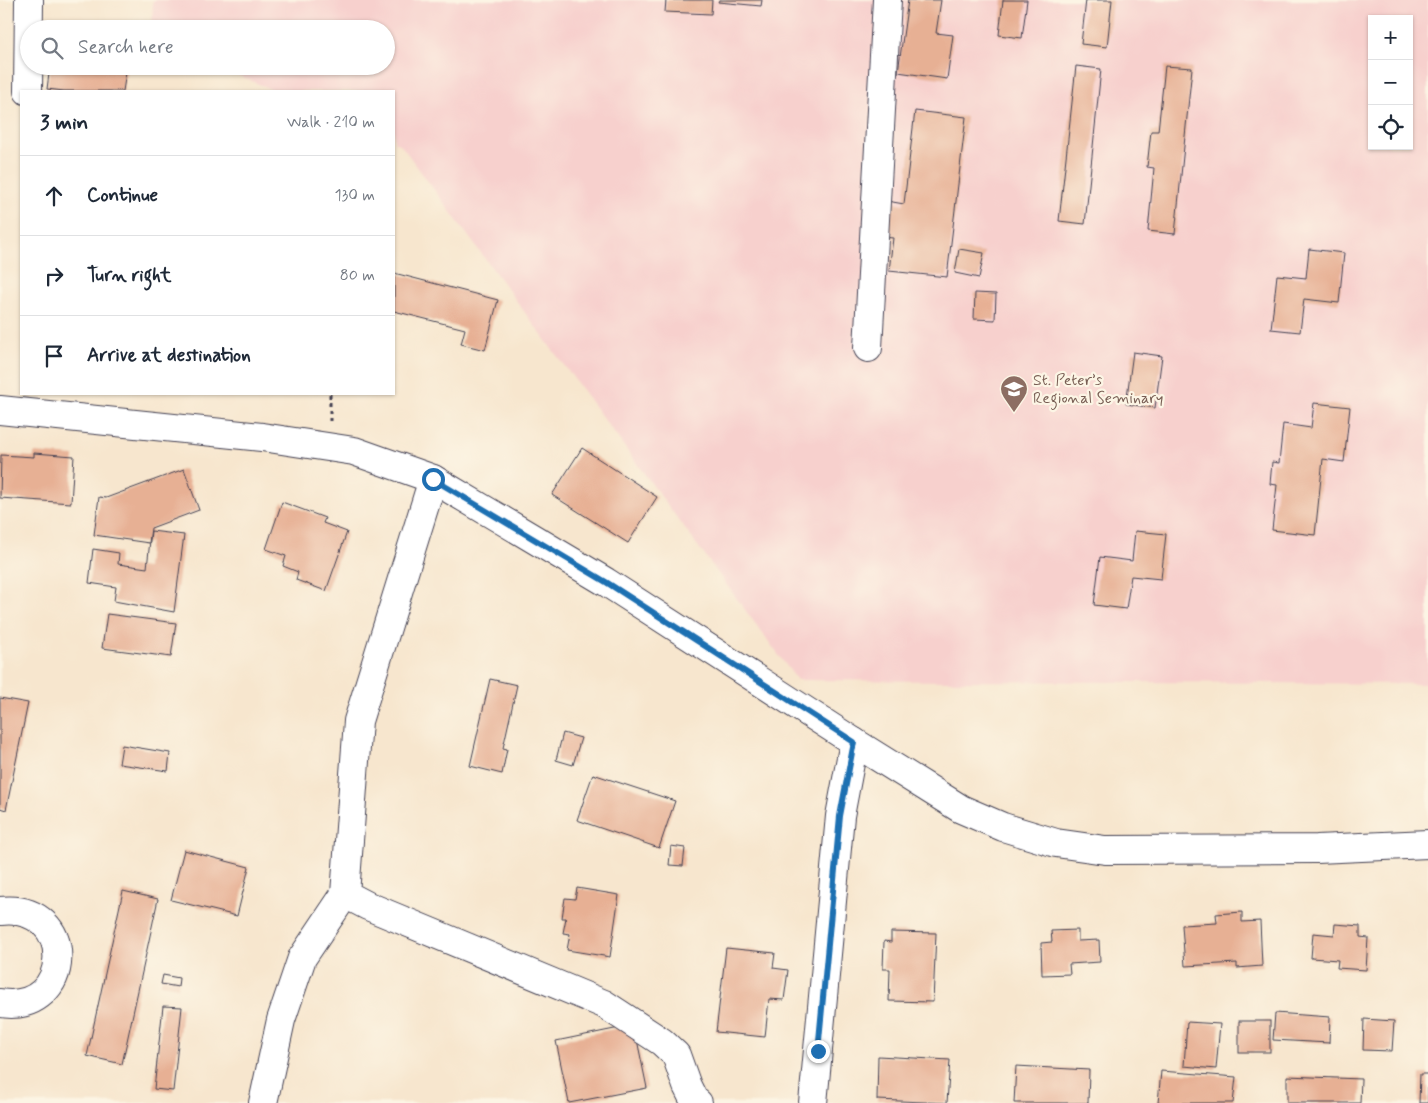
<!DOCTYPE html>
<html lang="en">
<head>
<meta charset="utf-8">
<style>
	body { margin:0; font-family:Mynerve,sans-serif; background:#f6f6f7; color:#1f2937 }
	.controls { position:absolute; right:15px; top:15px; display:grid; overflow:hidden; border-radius:0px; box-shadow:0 1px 4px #0004 }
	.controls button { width:45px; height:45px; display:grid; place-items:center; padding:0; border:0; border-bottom:1px solid #e0e1e3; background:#fff; color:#1f2937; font:25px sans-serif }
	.stop { position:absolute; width:15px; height:15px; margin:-11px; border:4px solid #1f6fb2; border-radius:50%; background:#fff }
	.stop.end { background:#1f6fb2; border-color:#fff; box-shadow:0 1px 5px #0008 }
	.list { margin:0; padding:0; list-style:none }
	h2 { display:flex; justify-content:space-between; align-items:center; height:65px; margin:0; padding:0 20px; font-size:21px }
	h2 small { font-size:16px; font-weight:400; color:#747a83 }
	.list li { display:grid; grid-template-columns:32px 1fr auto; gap:15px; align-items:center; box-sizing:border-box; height:80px; padding:0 20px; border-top:1px solid #e0e1e3 }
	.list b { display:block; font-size:19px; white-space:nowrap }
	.list em { font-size:16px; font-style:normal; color:#747a83 }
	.icon { flex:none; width:28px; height:28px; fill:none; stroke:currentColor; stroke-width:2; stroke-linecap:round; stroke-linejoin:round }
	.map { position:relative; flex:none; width:1428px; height:1103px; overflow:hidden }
	.search { position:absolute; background:#fff; box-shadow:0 1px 4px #0004; left:20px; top:20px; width:375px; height:55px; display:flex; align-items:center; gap:12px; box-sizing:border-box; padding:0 18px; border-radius:28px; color:#747a83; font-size:19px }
	.panel { position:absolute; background:#fff; box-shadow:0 1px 4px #0004; left:20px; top:90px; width:375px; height:305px; border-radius:0px }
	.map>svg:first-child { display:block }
	.built { fill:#f7d0cd; fill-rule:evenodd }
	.building { fill:#e7b094 }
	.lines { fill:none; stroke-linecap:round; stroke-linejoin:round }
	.minor-casing { stroke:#423f51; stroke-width:30 }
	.path { stroke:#423f51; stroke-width:3; stroke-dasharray:4 4; stroke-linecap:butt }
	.minor { stroke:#fff; stroke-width:28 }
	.route { stroke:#1f6fb2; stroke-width:6 }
	.labels { text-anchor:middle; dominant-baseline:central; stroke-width:4.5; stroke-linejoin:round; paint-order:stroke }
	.education-label { font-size:16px; fill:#785e54; stroke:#fcf5e5; text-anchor:start }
</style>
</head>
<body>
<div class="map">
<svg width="1428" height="1103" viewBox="0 0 1428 1103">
	<rect width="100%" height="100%" fill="#fcf5e5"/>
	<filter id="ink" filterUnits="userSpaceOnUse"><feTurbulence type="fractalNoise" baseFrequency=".02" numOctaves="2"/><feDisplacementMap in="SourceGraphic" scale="10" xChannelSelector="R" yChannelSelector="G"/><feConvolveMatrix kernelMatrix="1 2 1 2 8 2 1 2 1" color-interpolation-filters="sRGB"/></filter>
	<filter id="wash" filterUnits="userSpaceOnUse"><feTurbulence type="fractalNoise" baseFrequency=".0096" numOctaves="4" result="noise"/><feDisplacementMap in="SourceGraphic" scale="20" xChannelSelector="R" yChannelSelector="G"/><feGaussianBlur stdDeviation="1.12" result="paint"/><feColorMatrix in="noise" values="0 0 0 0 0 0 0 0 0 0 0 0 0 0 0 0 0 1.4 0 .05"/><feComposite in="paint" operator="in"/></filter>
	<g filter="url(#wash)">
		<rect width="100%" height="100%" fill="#f7e6ce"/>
		<path class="built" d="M153,0H1428V684L797,680L401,145L394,142V91H275L217,66H386V29H152ZM1372,19H1409V146H1372Z"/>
		<g id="blocks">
			<g class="building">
				<polygon points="666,0 712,0 711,14 665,12"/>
				<polygon points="719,0 762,0 761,6 718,2"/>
				<polygon points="908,0 941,0 936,33 953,35 947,79 898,72"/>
				<polygon points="1003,0 1027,0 1022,38 999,35"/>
				<polygon points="1086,0 1112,0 1107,47 1081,44"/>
				<polygon points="50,66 127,66 123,91 64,91 47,89"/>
				<polygon points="1076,66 1101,69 1085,224 1059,221"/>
				<polygon points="1165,66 1192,68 1175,234 1148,231 1154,168 1147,167 1151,131 1158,131"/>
				<polygon points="915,111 966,117 947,277 889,271 893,238 883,237 887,201 904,204"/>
				<polygon points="959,249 984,253 979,278 955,273"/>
				<polygon points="1309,249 1344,253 1339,303 1304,299 1300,332 1271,329 1277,275 1306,278"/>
				<polygon points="394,273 498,300 485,350 461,344 465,329 394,311"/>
				<polygon points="975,293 996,294 995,320 974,319"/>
				<polygon points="1133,352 1162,356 1155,408 1126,404"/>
				<polygon points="1314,403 1350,407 1344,462 1323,459 1315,535 1272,530 1277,485 1270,484 1272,462 1279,463 1283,424 1311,428"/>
				<polygon points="582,448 657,497 628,543 552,495"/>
				<polygon points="34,453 74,456 71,503 0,498 1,455 34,457"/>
				<polygon points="184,469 199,510 151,528 149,543 94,535 99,497 106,498"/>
				<polygon points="282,502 325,518 323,523 347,532 326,591 296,580 298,572 283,566 286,556 266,549"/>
				<polygon points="151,531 184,535 174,612 114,601 116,587 89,583 93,549 119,553 118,564 147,568"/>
				<polygon points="1135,531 1166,534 1161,579 1131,576 1126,609 1094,605 1100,557 1132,561"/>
				<polygon points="107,614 176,623 171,657 102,648"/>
				<polygon points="490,679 517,685 503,748 507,749 502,774 470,766"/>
				<polygon points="0,698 28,703 6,810 0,808"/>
				<polygon points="563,733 581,738 573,765 556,760"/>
				<polygon points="122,745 170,753 168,771 119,764"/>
				<polygon points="593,774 675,801 659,848 577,820"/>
				<polygon points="671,846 685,848 683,866 669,865"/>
				<polygon points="184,850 249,867 237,916 171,900"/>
				<polygon points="577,888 619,895 610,957 567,950 570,934 563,933 566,918 562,918 565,898 575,899"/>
				<polygon points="123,891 158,899 122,1064 87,1056"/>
				<polygon points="1242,912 1242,922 1260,921 1262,966 1237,968 1237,963 1185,966 1182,925 1217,923 1216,914"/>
				<polygon points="1335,924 1360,926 1360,937 1368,938 1366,970 1337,968 1338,960 1311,958 1313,933 1334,935"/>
				<polygon points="1078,930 1078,941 1099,940 1100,962 1069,964 1070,974 1042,975 1041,943 1052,942 1051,931"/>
				<polygon points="891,932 936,933 933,1002 889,1001 890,969 883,969 884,941 891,942"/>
				<polygon points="726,948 775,953 773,968 788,970 784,1000 769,999 765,1037 716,1032"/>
				<polygon points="163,975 179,978 178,987 161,984"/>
				<polygon points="163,1006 182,1007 173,1091 154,1089"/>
				<polygon points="1275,1013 1330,1017 1329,1043 1273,1040"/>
				<polygon points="1364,1019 1394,1021 1392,1051 1363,1050"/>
				<rect x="1239" y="1021" width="31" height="31"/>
				<polygon points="1187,1022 1220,1024 1216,1069 1184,1066"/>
				<polygon points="634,1025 647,1088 569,1103 556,1041"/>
				<polygon points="878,1056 950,1060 947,1103 877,1100"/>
				<polygon points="1016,1066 1089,1070 1088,1103 1014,1103"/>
				<polygon points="1161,1071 1236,1077 1233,1103 1158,1103"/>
				<polygon points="1420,1074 1428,1074 1428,1103 1419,1103"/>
				<polygon points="1287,1076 1361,1079 1360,1103 1287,1103"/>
			</g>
		</g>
	</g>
	<g filter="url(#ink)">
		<use href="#blocks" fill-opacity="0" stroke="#423f51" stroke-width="1"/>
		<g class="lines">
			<g class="minor-casing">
				<g id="minor">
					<polyline points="28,91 29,0"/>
					<polyline points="868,348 887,0"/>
					<polyline points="0,410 262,437 354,451 433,479 606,582 854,742 961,809 1003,827 1056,843 1105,850 1317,849 1428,844"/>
					<polyline points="433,479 358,721 345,894 368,906 604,1004 662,1042 676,1055 687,1086 694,1100 698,1103"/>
					<path d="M0,911C79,902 74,1015 0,1003"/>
					<polyline points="263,1103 281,1020 302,958 345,894"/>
					<polyline points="813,1103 840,816 854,742"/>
				</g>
			</g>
			<polyline class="path" points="330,394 330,421"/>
			<use href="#minor" class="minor"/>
		</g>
	</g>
	<g class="lines" filter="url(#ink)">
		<polyline class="route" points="433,479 606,582 854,742 840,816 818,1051"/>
	</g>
	<defs>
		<g id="university-pin" transform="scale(1.4375)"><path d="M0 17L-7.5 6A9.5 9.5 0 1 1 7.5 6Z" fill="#8d6e63" stroke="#fcf5e5"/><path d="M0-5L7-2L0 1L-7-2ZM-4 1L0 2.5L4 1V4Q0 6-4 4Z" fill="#fff"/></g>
	</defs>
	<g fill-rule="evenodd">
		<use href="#university-pin" x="1014" y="389"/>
	</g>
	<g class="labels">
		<g class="education-label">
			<text x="1033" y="380">St. Peter’s<tspan x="1033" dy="18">Regional Seminary</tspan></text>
		</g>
	</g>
</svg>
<div class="controls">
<button>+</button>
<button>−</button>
<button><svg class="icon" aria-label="locate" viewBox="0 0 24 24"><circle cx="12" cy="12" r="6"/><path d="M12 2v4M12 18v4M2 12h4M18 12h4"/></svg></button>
</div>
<div class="stop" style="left:433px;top:479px"></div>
<div class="stop end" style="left:818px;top:1051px"></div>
<div class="search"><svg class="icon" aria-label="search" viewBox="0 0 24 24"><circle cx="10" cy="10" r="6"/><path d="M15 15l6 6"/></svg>Search here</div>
<section class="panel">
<h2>3 min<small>Walk · 210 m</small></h2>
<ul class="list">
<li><svg class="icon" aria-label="ahead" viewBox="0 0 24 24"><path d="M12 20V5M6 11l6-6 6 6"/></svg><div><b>Continue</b></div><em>130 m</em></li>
<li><svg class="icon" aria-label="right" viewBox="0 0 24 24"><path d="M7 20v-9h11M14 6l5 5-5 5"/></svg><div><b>Turn right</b></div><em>80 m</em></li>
<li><svg class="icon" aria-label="arrive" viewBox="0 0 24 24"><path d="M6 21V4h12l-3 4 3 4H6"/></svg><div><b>Arrive at destination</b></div></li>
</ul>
</section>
</div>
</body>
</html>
